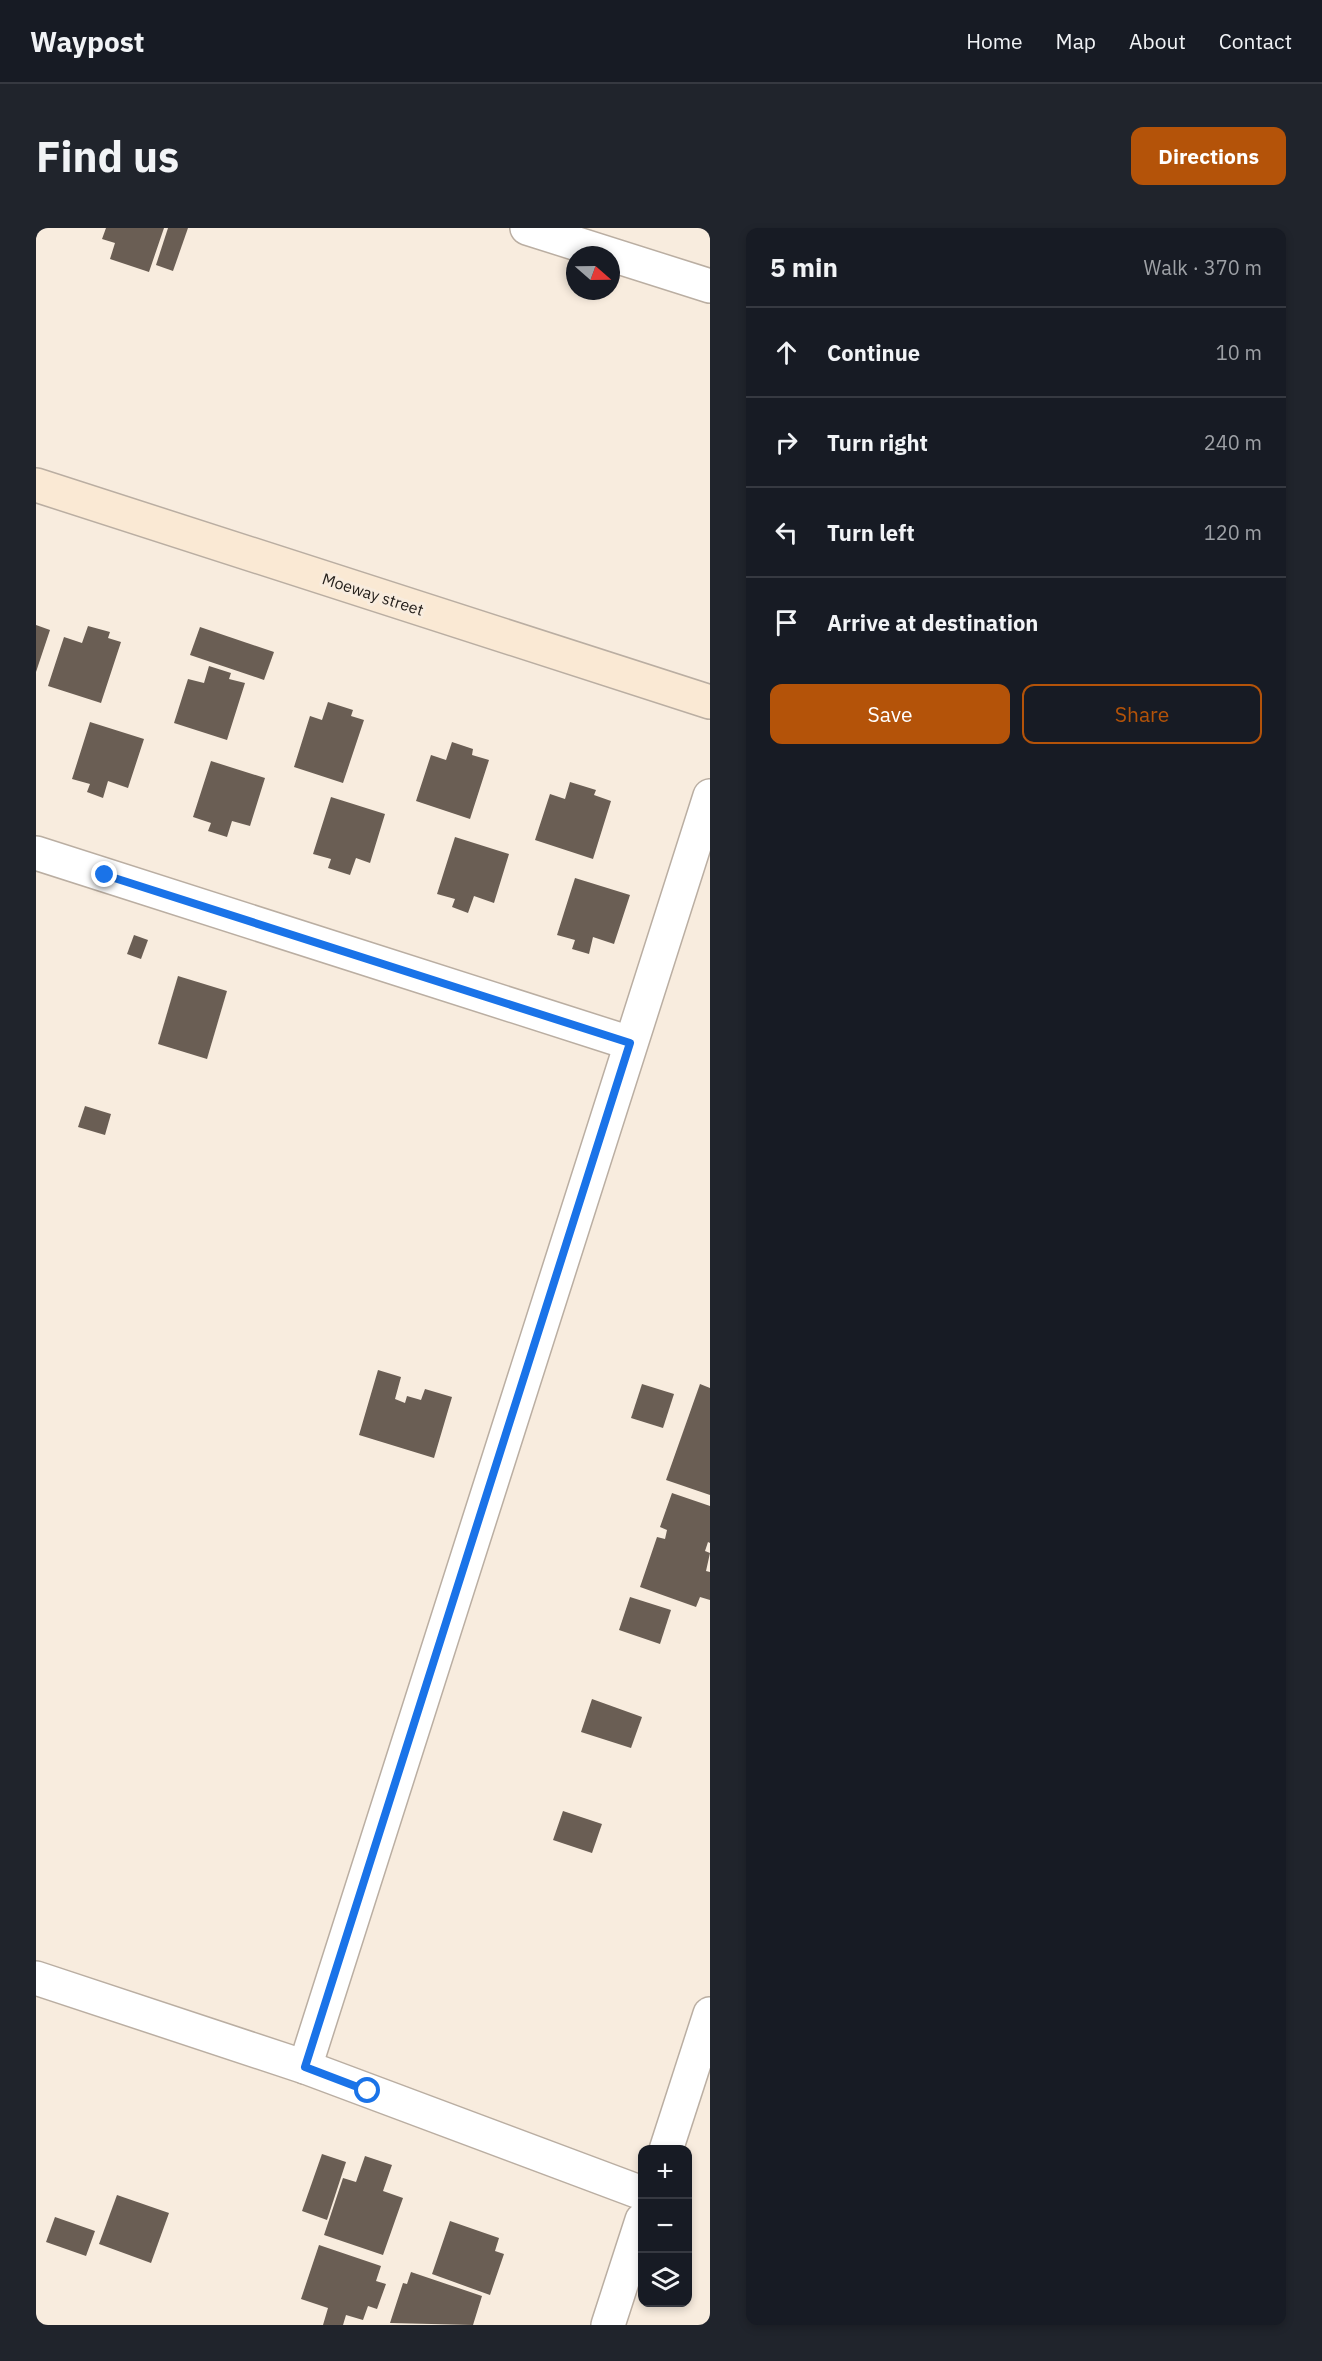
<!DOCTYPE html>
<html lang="en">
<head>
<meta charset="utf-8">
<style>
	body { margin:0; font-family:"IBM Plex Sans",sans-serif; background:#20242c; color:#f1f3f6 }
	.controls { position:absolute; right:18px; bottom:18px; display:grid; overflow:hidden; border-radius:12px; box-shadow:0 3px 9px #0003 }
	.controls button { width:54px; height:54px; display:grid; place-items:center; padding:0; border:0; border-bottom:2px solid #363941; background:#171b24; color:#f1f3f6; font:30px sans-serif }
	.compass { position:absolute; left:530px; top:18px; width:54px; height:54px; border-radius:50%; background:#171b24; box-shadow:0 3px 9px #0003; rotate:110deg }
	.stop { position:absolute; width:18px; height:18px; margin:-14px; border:4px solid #1a73e8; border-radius:50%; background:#fff }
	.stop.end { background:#1a73e8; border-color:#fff; box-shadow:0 2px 6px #0008 }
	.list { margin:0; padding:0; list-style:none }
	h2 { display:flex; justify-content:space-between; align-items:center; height:78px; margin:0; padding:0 24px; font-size:26px }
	h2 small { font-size:20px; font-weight:400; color:#9ea1a6 }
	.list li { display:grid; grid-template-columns:39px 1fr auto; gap:18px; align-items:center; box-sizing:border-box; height:90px; padding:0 24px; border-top:2px solid #363941 }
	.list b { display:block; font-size:22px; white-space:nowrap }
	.list em { font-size:20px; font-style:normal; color:#9ea1a6 }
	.actions { display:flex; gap:12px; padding:18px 24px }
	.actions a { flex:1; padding:14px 0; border:2px solid #b45309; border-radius:12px; text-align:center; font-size:21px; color:#b45309 }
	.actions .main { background:#b45309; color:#fff }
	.icon { flex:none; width:33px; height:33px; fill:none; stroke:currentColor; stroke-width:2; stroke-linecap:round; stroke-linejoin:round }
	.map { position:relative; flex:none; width:674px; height:2097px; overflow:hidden; border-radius:12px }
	header { display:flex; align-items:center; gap:36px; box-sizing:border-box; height:84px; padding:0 30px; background:#171b24; border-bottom:2px solid #363941 }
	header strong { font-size:28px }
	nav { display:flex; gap:33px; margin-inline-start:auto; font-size:21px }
	.intro { display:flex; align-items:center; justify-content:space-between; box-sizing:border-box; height:144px; padding:0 36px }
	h1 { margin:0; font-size:42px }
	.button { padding:15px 27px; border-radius:12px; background:#b45309; color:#fff; font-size:21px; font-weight:700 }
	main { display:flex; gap:36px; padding:0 36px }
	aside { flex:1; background:#171b24; border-radius:12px; box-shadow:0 3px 9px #0003 }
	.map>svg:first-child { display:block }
	.building { fill:#6a5e54 }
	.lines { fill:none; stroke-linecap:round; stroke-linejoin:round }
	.street-casing { stroke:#baaea2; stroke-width:36 }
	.secondary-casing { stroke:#baaea2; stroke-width:36 }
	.street { stroke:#fff; stroke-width:33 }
	.secondary { stroke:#fae9d4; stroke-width:33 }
	.route { stroke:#1a73e8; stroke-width:8 }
	.labels { text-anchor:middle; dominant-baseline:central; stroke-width:6; stroke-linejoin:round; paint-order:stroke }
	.street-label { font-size:16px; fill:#231e1a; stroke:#f8ecde }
</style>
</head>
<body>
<header>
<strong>Waypost</strong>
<nav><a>Home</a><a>Map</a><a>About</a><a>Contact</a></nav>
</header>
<div class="intro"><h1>Find us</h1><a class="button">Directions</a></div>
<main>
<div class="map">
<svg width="674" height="2097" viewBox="0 0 674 2097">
	<rect width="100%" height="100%" fill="#f8ecde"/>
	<g class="building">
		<polygon points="70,0 128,0 113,44 74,31 79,15 66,11"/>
		<polygon points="132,0 152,0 137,43 120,37"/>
		<polygon points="0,397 14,402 0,444"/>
		<polygon points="52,398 74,404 72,410 85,414 65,475 12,458 28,409 46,415"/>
		<polygon points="164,399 238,424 228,452 154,427"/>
		<polygon points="173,438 195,445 193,451 209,455 191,512 138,495 152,451 168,455"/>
		<polygon points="292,474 317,482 315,488 328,492 307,555 258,539 274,488 286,492"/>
		<polygon points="54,494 108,511 92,560 72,553 67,570 51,564 54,556 36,551"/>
		<polygon points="416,514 437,521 436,527 453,532 434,591 380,573 395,527 410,532"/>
		<polygon points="175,533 229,550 214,598 196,593 191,609 172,603 175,595 157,589"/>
		<polygon points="534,554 560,562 558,567 575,573 557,631 499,612 514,566 529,571"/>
		<polygon points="295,569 349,586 334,635 320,630 314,647 292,640 295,631 277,626"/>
		<polygon points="419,609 473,626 458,675 438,668 432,685 416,679 419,671 401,666"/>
		<polygon points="539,650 594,667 578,716 557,709 553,726 536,721 539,712 521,707"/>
		<polygon points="98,707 112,712 105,731 91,726"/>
		<polygon points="142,748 191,763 171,831 122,816"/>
		<polygon points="49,878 75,886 69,907 42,899"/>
		<polygon points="342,1142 365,1149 359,1171 369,1175 371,1168 385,1172 389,1161 416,1169 398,1230 323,1207"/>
		<polygon points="606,1156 638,1166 627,1200 595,1190"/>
		<polygon points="664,1156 674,1160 674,1267 630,1252"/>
		<polygon points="636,1265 674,1278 674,1315 672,1314 669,1323 674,1325 670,1343 674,1344 674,1372 664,1369 660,1379 604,1359 621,1309 629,1311 631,1302 624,1299"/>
		<polygon points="594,1369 635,1382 624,1416 583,1402"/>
		<polygon points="556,1471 606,1489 595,1520 545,1504"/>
		<polygon points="527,1583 566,1596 556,1625 517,1612"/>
		<polygon points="286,1926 310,1934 291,1992 266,1983"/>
		<polygon points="329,1928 356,1937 347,1963 367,1970 347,2027 288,2007 307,1950 320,1954"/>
		<polygon points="81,1967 133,1985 115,2035 63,2016"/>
		<polygon points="19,1989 59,2003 50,2028 10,2014"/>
		<polygon points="414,1993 463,2010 459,2023 468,2026 454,2067 396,2046"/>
		<polygon points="283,2017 345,2038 340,2053 350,2056 341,2081 332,2078 327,2092 310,2087 307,2097 287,2097 292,2080 265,2071"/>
		<polygon points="375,2044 446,2068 437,2097 354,2095 367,2055 371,2056"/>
	</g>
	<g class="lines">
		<g class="street-casing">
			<g id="street">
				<polyline points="491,0 674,58"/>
				<polyline points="0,625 594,815"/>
				<polyline points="0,1750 269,1839 606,1965"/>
				<polyline points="269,1839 674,568"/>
				<polyline points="630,1922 674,1786"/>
				<polyline points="572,2097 606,1992"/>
			</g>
		</g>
		<g class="secondary-casing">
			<polyline id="secondary" points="0,257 674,474"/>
		</g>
		<use href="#street" class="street"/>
		<use href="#secondary" class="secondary"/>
	</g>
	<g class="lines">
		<polyline class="route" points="69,647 594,815 269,1839 332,1863"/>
	</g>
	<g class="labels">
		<g class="street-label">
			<text transform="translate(337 366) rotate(18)">Moeway street</text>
		</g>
	</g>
</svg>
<div class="controls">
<button>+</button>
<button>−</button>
<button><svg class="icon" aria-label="layers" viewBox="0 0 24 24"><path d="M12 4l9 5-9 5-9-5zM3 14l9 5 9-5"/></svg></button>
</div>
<svg class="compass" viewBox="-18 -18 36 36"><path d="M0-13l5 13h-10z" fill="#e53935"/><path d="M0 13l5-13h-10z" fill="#9ea1a6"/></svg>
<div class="stop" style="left:332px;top:1863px"></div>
<div class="stop end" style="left:69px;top:647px"></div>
</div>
<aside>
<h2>5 min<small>Walk · 370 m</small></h2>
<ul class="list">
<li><svg class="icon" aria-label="ahead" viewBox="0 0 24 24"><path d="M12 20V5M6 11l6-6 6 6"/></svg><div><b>Continue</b></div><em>10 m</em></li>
<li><svg class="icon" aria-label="right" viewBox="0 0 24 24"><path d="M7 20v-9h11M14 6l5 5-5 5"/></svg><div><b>Turn right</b></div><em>240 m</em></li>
<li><svg class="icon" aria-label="left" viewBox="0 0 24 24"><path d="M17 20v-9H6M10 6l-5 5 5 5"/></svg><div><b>Turn left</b></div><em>120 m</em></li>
<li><svg class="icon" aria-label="arrive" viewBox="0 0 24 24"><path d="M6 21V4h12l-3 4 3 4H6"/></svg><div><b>Arrive at destination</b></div></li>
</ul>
<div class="actions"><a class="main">Save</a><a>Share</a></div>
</aside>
</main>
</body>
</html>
